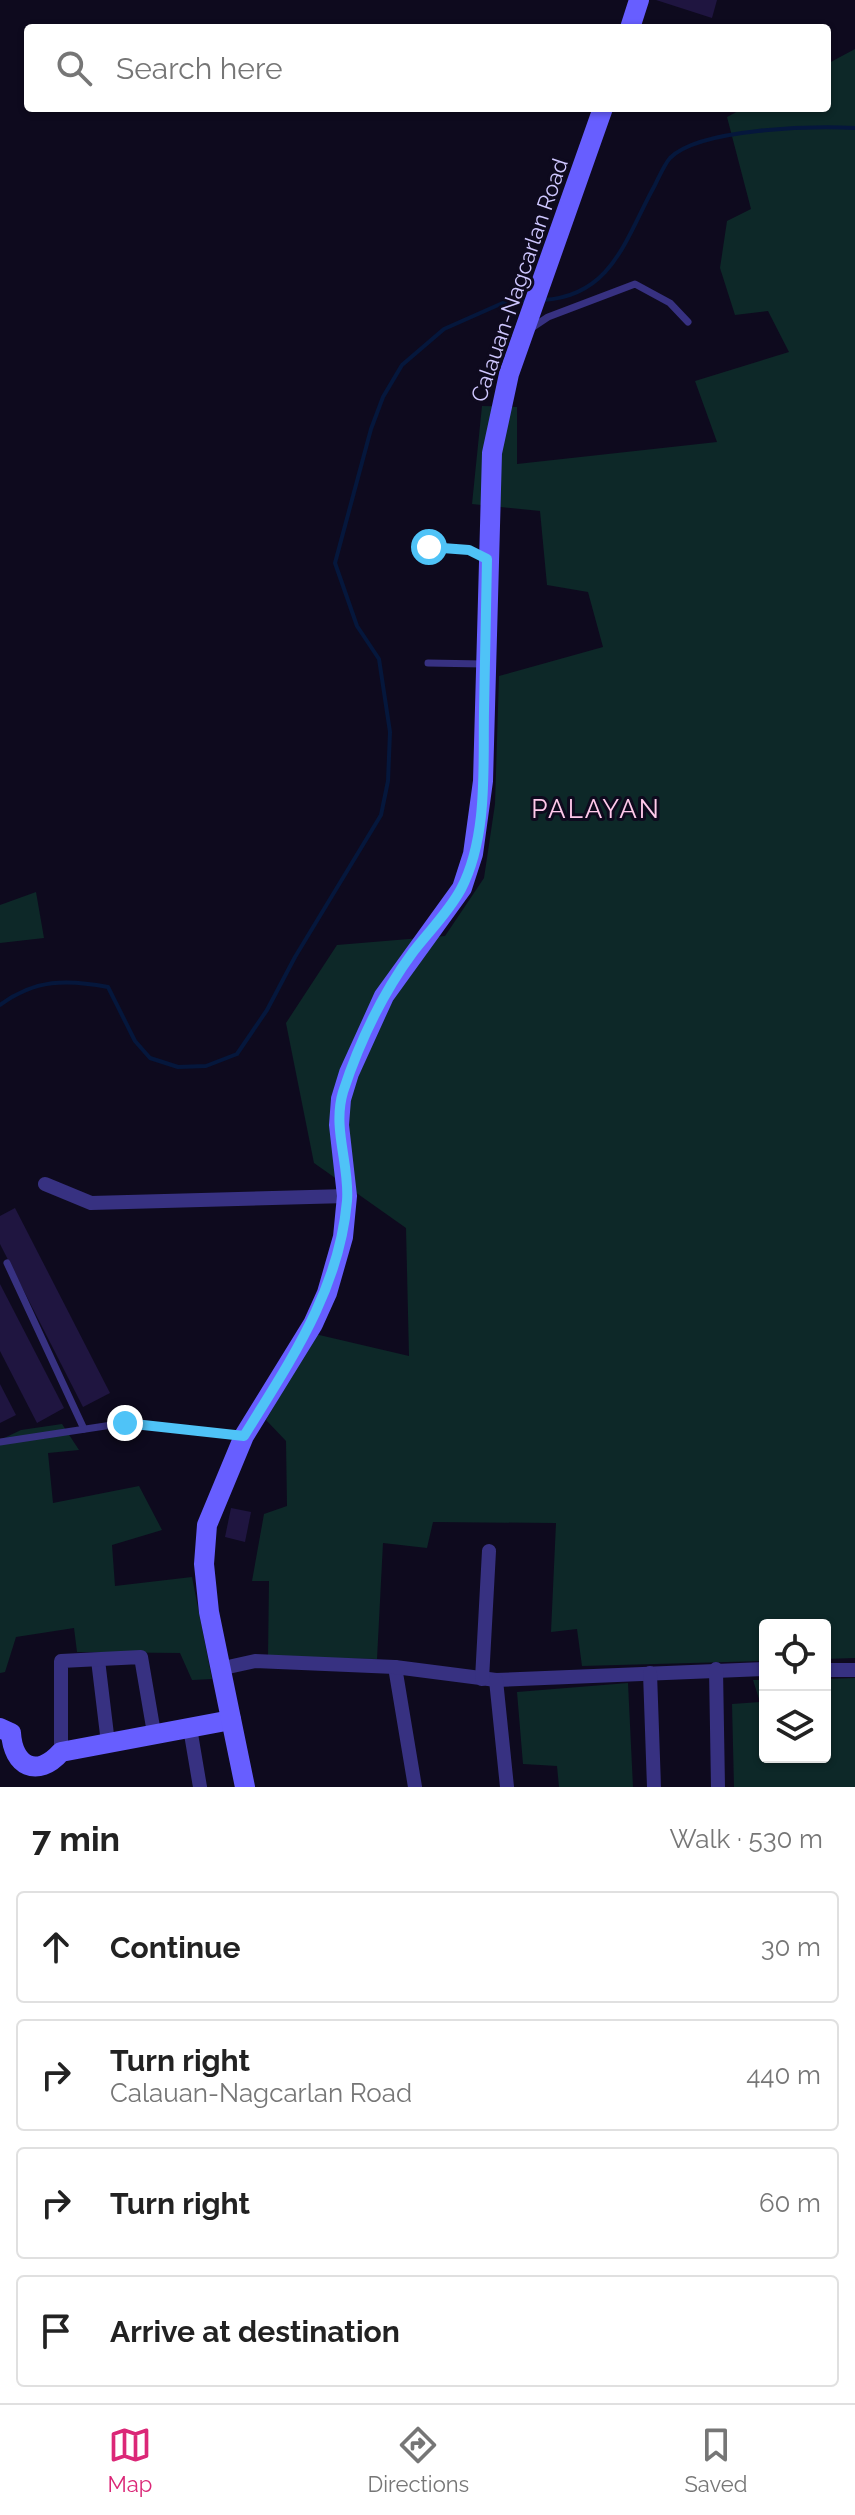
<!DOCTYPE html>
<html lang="en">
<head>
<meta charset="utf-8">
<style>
	body { margin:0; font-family:Raleway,sans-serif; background:#f6f6f6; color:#222 }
	.controls { position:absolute; right:24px; bottom:24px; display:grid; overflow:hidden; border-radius:8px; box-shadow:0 2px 6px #0004 }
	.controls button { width:72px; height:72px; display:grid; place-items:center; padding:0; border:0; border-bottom:2px solid #e0e0e0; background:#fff; color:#222; font:40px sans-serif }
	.stop { position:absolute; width:24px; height:24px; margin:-18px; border:6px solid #4fc3f7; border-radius:50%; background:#fff }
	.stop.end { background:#4fc3f7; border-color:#fff; box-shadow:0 2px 8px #0008 }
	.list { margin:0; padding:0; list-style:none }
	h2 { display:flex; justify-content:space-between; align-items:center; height:104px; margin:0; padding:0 32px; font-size:34px }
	h2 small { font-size:26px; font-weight:400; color:#767676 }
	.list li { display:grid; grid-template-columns:52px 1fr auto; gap:24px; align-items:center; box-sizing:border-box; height:112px; margin:0 16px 16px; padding:0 16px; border:2px solid #e0e0e0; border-radius:8px }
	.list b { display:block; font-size:30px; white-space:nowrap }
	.list p { margin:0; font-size:26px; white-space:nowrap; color:#767676 }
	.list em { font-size:26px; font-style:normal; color:#767676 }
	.icon { flex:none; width:44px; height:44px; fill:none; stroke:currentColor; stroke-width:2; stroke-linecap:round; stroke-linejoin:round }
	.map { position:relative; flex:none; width:855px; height:1787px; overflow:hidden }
	.search { position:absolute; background:#fff; box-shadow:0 2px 6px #0004; left:24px; right:24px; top:24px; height:88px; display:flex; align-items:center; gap:20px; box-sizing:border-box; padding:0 28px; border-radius:8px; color:#767676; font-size:30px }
	.sheet { height:616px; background:#fff }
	nav { display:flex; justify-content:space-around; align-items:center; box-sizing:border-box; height:112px; border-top:2px solid #e0e0e0; background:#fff; font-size:22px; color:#767676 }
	nav a { display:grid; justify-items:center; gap:4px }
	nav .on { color:#db2777 }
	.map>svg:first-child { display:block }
	.green { fill:#0d2828 }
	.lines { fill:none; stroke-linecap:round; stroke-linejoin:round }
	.stream { stroke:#05173c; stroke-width:4 }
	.building { fill:#1f1540 }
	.lane { stroke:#373181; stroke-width:7 }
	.street { stroke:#373181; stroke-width:14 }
	.secondary { stroke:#675eff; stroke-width:20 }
	.route { stroke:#4fc3f7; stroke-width:10 }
	.labels { text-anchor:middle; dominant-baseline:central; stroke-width:6; stroke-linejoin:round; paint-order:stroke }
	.street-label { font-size:22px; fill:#cfc7ff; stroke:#0e0a1e }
	.quarter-label { font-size:26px; letter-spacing:2px; fill:#ffc9ea; stroke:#0e0a1e }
</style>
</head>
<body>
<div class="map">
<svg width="855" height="1787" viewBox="0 0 855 1787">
	<rect width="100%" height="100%" fill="#0e0a1e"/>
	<g class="green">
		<polygon points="855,49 855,1658 825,1659 825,1625 765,1625 765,1661 582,1666 577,1629 551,1632 556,1523 433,1522 427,1548 383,1543 377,1659 268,1657 269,1581 252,1581 264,1514 287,1506 286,1441 266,1420 315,1334 409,1356 406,1228 314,1163 286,1023 337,945 445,936 484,878 495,804 499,676 603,647 588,592 547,585 540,511 472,504 482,406 517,407 517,464 717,442 695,381 789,352 768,311 735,315 720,268 727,221 751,209 727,117 744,108 827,108 827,64"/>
		<polygon points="36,892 44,938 0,943 0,905"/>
		<polygon points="62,1424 79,1450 48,1453 53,1503 139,1486 162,1530 112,1545 115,1586 192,1577 212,1679 192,1680 180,1653 77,1652 74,1628 16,1637 5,1672 0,1673 0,1440 21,1430"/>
		<polygon points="855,1678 855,1787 734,1787 732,1704 760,1702 753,1680 765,1680 765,1757 825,1757 825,1679"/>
		<polygon points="628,1683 633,1787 559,1787 557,1766 523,1764 517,1692"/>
	</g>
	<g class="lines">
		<g class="stream">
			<path d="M543,300C613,296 626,237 655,185C659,177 664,165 670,158C700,128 813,126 855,128"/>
			<path d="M0,1005C35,979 67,979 108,987L135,1041L150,1058L178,1067L206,1066L237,1054L267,1010L295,957L381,815L388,781L390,732L379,659L357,626L335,563L371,429L383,397L402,365L444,329L505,302L526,301"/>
		</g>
	</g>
	<g class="building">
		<polygon points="656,0 717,0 712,18"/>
		<polygon points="15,1208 110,1393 83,1407 0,1244 0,1216"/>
		<polygon points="0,1284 64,1408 37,1423 0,1351"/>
		<polygon points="0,1384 16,1415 0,1423"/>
		<polygon points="231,1508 251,1512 245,1542 225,1537"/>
	</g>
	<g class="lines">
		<g class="lane">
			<polyline points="530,329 548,317 635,284 670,303 688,322"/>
			<polyline points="429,547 469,550 485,558"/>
			<polyline points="428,663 483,664"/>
			<polyline points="7,1263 84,1429"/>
			<polyline points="0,1442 125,1423 241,1436"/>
		</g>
		<g class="street">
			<polyline points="45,1184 91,1203 347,1196"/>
			<polyline points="98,1660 108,1743"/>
			<polyline points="395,1667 415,1787"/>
			<polyline points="219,1669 255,1661 395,1667 496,1680 765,1669"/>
			<polyline points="716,1669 718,1787"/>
			<polyline points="825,1670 855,1670"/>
			<polyline points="650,1673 654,1787"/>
			<polyline points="482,1679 489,1551"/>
			<polyline points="496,1680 507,1787"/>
			<polyline points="190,1728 200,1787"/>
			<polyline points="61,1752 61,1661 141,1657 154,1733"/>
		</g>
		<g class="secondary">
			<polyline points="630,28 639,0"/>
			<path d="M0,1728L11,1733C13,1766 37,1779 61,1752L231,1720"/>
			<polyline points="245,1787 209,1612 204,1564 207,1525 244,1436 313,1324 327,1293 343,1237 347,1196 339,1125 341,1099 349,1073 384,996 462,888 473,854 483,781 492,453 509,374 603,108"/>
		</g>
	</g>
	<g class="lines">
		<path class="route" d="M125,1423L244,1436C290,1361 339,1291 347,1201C350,1165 332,1129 343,1092C359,1043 382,994 413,952C429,931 448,913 461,889C488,837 483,768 484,711C485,660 486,610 487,559L469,550L429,547"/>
	</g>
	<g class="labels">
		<g class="street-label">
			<text transform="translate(519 280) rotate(-71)">Calauan-Nagcarlan Road</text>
		</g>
		<g class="quarter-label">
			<text x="596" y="809">PALAYAN</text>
		</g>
	</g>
</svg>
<div class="controls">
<button><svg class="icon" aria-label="locate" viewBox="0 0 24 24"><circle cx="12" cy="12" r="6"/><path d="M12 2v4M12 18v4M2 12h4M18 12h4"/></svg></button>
<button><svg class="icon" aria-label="layers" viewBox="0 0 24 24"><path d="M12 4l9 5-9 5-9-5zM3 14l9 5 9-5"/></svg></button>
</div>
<div class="stop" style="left:429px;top:547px"></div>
<div class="stop end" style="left:125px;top:1423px"></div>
<div class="search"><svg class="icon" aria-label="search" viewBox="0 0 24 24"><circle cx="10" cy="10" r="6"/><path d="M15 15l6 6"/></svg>Search here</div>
</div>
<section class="sheet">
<h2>7 min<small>Walk · 530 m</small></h2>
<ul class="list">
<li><svg class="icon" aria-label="ahead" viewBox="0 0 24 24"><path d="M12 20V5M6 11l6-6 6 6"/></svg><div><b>Continue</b></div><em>30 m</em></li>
<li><svg class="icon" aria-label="right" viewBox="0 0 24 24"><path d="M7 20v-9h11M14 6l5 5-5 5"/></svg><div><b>Turn right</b><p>Calauan-Nagcarlan Road</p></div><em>440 m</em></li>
<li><svg class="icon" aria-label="right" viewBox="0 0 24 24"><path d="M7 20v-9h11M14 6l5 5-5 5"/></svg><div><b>Turn right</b></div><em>60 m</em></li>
<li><svg class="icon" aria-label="arrive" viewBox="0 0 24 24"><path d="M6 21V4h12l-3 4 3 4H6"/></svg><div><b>Arrive at destination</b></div></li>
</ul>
</section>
<nav>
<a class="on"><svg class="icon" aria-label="map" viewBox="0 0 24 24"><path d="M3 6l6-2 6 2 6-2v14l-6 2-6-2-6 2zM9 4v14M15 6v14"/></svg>Map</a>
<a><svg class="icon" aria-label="directions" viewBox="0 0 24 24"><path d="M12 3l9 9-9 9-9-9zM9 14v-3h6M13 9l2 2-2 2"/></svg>Directions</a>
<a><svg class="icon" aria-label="saved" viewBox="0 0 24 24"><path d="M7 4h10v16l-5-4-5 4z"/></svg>Saved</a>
</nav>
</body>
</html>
